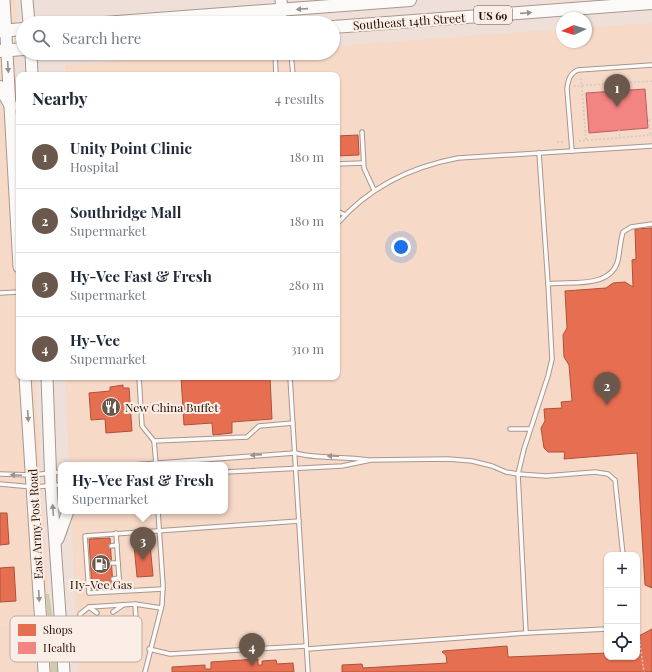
<!DOCTYPE html>
<html lang="en">
<head>
<meta charset="utf-8">
<style>
	body { margin:0; font-family:"Playfair Display",serif; background:#f2f2f3; color:#1f2937 }
	.controls { position:absolute; right:12px; bottom:12px; display:grid; overflow:hidden; border-radius:8px; box-shadow:0 1px 3px #0004 }
	.controls button { width:36px; height:36px; display:grid; place-items:center; padding:0; border:0; border-bottom:1px solid #e0e1e3; background:#fff; color:#1f2937; font:20px sans-serif }
	.compass { position:absolute; left:556px; top:12px; width:36px; height:36px; border-radius:50%; background:#fff; box-shadow:0 1px 3px #0004; rotate:266deg }
	.you { position:absolute; left:401px; top:247px; width:14px; height:14px; margin:-10px; border:3px solid #fff; border-radius:50%; background:#1a73e8; box-shadow:0 0 0 6px #1a73e833 }
	.badge { display:grid; place-items:center; width:26px; height:26px; border-radius:50%; background:#6b584d; color:#fff; font-size:13px; font-weight:700 }
	.pin { position:absolute; translate:-50% -33px; filter:drop-shadow(0 1px 2px #0008) }
	.pin::after { content:''; position:absolute; top:21px; width:14px; height:12px; background:inherit; clip-path:polygon(0 0,100% 0,50% 100%) }
	.popup { position:absolute; left:58px; top:462px; width:170px; height:52px; box-sizing:border-box; display:grid; place-content:center; border-radius:8px; background:#fff; filter:drop-shadow(0 1px 3px #0005); font-size:13px; white-space:nowrap; color:#747a83 }
	.popup b { font-size:15px; color:#1f2937 }
	.popup::after { content:''; position:absolute; left:50%; top:100%; margin-left:-8px; border:8px solid transparent; border-top-color:#fff }
	.list { margin:0; padding:0; list-style:none }
	h2 { display:flex; justify-content:space-between; align-items:center; height:52px; margin:0; padding:0 16px; font-size:17px }
	h2 small { font-size:13px; font-weight:400; color:#747a83 }
	.list li { display:grid; grid-template-columns:26px 1fr auto; gap:12px; align-items:center; box-sizing:border-box; height:64px; padding:0 16px; border-top:1px solid #e0e1e3 }
	.list b { display:block; font-size:15px; white-space:nowrap }
	.list p { margin:0; font-size:13px; white-space:nowrap; color:#747a83 }
	.list em { font-size:13px; font-style:normal; color:#747a83 }
	.icon { flex:none; width:22px; height:22px; fill:none; stroke:currentColor; stroke-width:2; stroke-linecap:round; stroke-linejoin:round }
	.map { position:relative; flex:none; width:652px; height:672px; overflow:hidden }
	.search { position:absolute; background:#fff; box-shadow:0 1px 3px #0004; left:16px; top:16px; width:324px; height:44px; display:flex; align-items:center; gap:10px; box-sizing:border-box; padding:0 14px; border-radius:22px; color:#747a83; font-size:15px }
	.panel { position:absolute; background:#fff; box-shadow:0 1px 3px #0004; left:16px; top:72px; width:324px; height:308px; border-radius:8px }
	.map>svg:first-child { display:block }
	.built { fill:#f7d9c7; fill-rule:evenodd }
	.green { fill:#cecbad }
	.shops { fill:#e76f51; stroke:#ad5239 }
	.health { fill:#f28482; stroke:#b4615c }
	.lines { fill:none; stroke-linecap:round; stroke-linejoin:round }
	.lane-casing { stroke:#a8978d; stroke-width:5.5 }
	.secondary-casing { stroke:#a8978d; stroke-width:13 }
	.primary-casing { stroke:#a8978d; stroke-width:14 }
	.path { stroke:#cfcac7; stroke-width:1.5; stroke-dasharray:2 2; stroke-linecap:butt }
	.lane { stroke:#fcfaf9; stroke-width:3.5 }
	.secondary { stroke:#fcfaf9; stroke-width:11 }
	.primary { stroke:#fcfaf9; stroke-width:12 }
	.oneway { fill:#9b908a }
	.labels { text-anchor:middle; dominant-baseline:central; stroke-width:4; stroke-linejoin:round; paint-order:stroke }
	.shield { fill:#fbeee6; stroke:#655246; stroke-width:1 }
	.shield-label { font-size:11px; font-weight:bold; fill:#250f02 }
	.street-label { font-size:12px; fill:#250f02; stroke:#fbeee6 }
	.poi-label { font-size:12px; fill:#250f02; stroke:#fbeee6; text-anchor:start }
	.key { fill:#fbeee6; stroke:#bbaba2; stroke-width:1 }
	.key-label { font-size:11px; fill:#250f02 }
</style>
</head>
<body>
<div class="map">
<svg width="652" height="672" viewBox="0 0 652 672">
	<rect width="100%" height="100%" fill="#eee0d8"/>
	<g class="built">
		<polygon points="0,0 16,0 18,30 0,31"/>
		<path d="M652,23V672H78L71,511H225V465H69L65,377H337V75H65V65L230,53H333V46L562,29V42H586V27ZM607,555H637V657H607Z"/>
		<polygon points="0,57 15,57 19,126 19,377 35,377 50,621 0,624"/>
		<polygon points="50,622 53,672 0,672 0,625"/>
	</g>
	<polygon class="green" points="46,594 49,594 57,645 58,672 51,672"/>
	<g class="shops">
		<polygon points="358,135 359,155 337,156 337,136"/>
		<polygon points="652,228 652,588 645,585 637,453 564,459 565,452 548,452 544,448 541,428 545,421 544,409 562,408 561,402 572,401 569,365 564,357 563,335 567,328 565,291 606,288 613,283 625,282 633,287 632,260 636,259 635,229"/>
		<polygon points="181,377 270,377 272,419 232,422 232,433 213,435 212,423 184,425"/>
		<polygon points="123,385 123,388 129,388 132,431 106,433 105,419 91,420 89,393 110,391 110,387"/>
		<polygon points="0,513 7,513 9,544 0,545"/>
		<polygon points="110,538 113,588 92,590 89,539"/>
		<polygon points="150,544 153,576 137,577 134,545"/>
		<polygon points="14,567 16,601 0,602 0,568"/>
		<polygon points="118,618 120,634 95,636 94,620"/>
		<polygon points="652,629 652,672 342,672 342,665 362,664 363,668 447,663 446,655 442,652 443,651 507,646 508,657 607,653 607,657 637,657 637,637"/>
		<polygon points="258,659 258,665 262,665 262,661 276,660 277,664 293,663 294,672 172,672 172,667 205,665 205,669 211,669 211,662"/>
	</g>
	<polygon class="health" points="645,89 648,128 589,133 586,93"/>
	<g class="lines">
		<g class="lane-casing">
			<g id="lane">
				<polyline points="282,11 287,23"/>
				<polyline points="276,23 281,13"/>
				<polyline points="275,53 276,75"/>
				<polyline points="291,53 293,75"/>
				<polyline points="362,132 364,168 374,190"/>
				<path d="M572,151L567,89C568,80 570,73 578,70L652,65"/>
				<polyline points="539,153 548,284"/>
				<polyline points="337,164 363,163"/>
				<polyline points="337,211 345,215"/>
				<path d="M337,224C369,187 410,167 458,158L652,146"/>
				<polyline points="0,293 19,292"/>
				<polyline points="139,377 142,426 154,441 156,464"/>
				<polyline points="290,377 308,672"/>
				<polyline points="510,429 530,429"/>
				<polyline points="154,441 247,437 259,426 293,423"/>
				<path d="M132,465L295,453C315,459 344,456 368,460"/>
				<path d="M225,472L342,466L371,460L448,459L472,461L492,466L506,472L518,474L524,449L548,376L552,359L548,284C571,281 611,289 618,260C620,251 620,242 623,232L631,227L652,224"/>
				<polyline points="0,474 32,475 61,472"/>
				<polyline points="0,484 33,487 61,485"/>
				<polyline points="116,533 120,591"/>
				<polyline points="111,546 117,545"/>
				<polyline points="112,563 118,563"/>
				<polyline points="113,579 119,578"/>
				<polyline points="163,589 89,593 85,536 299,521"/>
				<polyline points="135,604 137,634 128,648 87,651 82,646 80,614 89,607 135,604 161,608"/>
				<polyline points="89,607 97,613"/>
				<polyline points="113,612 123,605"/>
				<polyline points="607,629 526,633 518,474 546,476 595,472 608,474 615,480 623,555"/>
				<polyline points="149,649 170,654 306,646"/>
				<polyline points="307,649 526,633"/>
				<polyline points="145,672 162,605 163,585 158,511"/>
			</g>
		</g>
		<g class="secondary-casing">
			<g id="secondary">
				<polyline points="4,0 19,267"/>
				<polyline points="27,0 29,23"/>
				<polyline points="281,0 282,10"/>
				<polyline points="31,53 32,75"/>
				<polyline points="25,377 44,672"/>
				<polyline points="47,377 51,486 64,672"/>
				<polyline points="58,539 68,511"/>
			</g>
		</g>
		<g class="primary-casing">
			<g id="primary">
				<polyline points="104,23 410,0"/>
				<polyline points="333,27 652,3"/>
				<polyline points="0,31 23,29"/>
				<polyline points="0,51 23,49"/>
				<polyline points="0,87 11,106"/>
			</g>
		</g>
		<g class="path">
			<polyline points="615,74 617,91"/>
			<polyline points="581,78 586,141"/>
			<polyline points="574,86 652,81"/>
			<polyline points="648,120 652,120"/>
			<polyline points="649,120 650,135"/>
			<polyline points="619,130 620,137"/>
			<polyline points="579,141 652,135"/>
			<polyline points="557,142 565,142"/>
			<polyline points="639,636 644,672"/>
		</g>
		<use href="#lane" class="lane"/>
		<use href="#secondary" class="secondary"/>
		<use href="#primary" class="primary"/>
	</g>
	<defs><path id="oneway-solid" d="M-6-.8H1V-3.2L6.5 0L1 3.2V.8H-6Z"/></defs>
	<g class="oneway">
		<use href="#oneway-solid" transform="translate(302 9) rotate(176)"/>
		<use href="#oneway-solid" transform="translate(526 13) rotate(-4)"/>
		<use href="#oneway-solid" transform="translate(8 67) rotate(86)"/>
		<use href="#oneway-solid" transform="translate(28 416) rotate(86)"/>
		<use href="#oneway-solid" transform="translate(256 455) rotate(176)"/>
		<use href="#oneway-solid" transform="translate(333 456) rotate(-179)"/>
		<use href="#oneway-solid" transform="translate(16 475) rotate(-177)"/>
		<use href="#oneway-solid" transform="translate(53 510) rotate(-94)"/>
		<use href="#oneway-solid" transform="translate(39 596) rotate(87)"/>
	</g>
	<defs>
		<g id="restaurant-disc" transform="scale(1)"><circle r="9.5" fill="#6b584d" stroke="#fbeee6"/><path d="M-5-6h1v4h1v-4h1v4h1v-4h1v5L-1.5 .5V6h-2V.5L-5-1ZM5-6V6H3V1.5H1.5Q1.5-4 5-6Z" fill="#fff"/></g>
		<g id="fuel-disc" transform="scale(1)"><circle r="9.5" fill="#6b584d" stroke="#fbeee6"/><path d="M-5.5-6h7V0h2V4h1.3V-2.5L3-4.5l.8-.8L6-3V5H2.5V1h-1V6h-7ZM-4.2-4.7v3.2H.2V-4.7Z" fill="#fff"/></g>
	</defs>
	<g fill-rule="evenodd">
		<use href="#restaurant-disc" x="111" y="407"/>
		<use href="#fuel-disc" x="101" y="564"/>
	</g>
	<g class="labels">
		<rect class="shield" x="474" y="6" width="38" height="18" rx="3"/>
		<g class="shield-label">
			<text x="493" y="15">US 69</text>
		</g>
		<g class="street-label">
			<text transform="translate(409 21) rotate(-4)">Southeast 14th Street</text>
			<text transform="translate(35 524) rotate(-93)">East Army Post Road</text>
		</g>
		<g class="poi-label">
			<text x="125" y="407">New China Buffet</text>
			<text x="101" y="584" text-anchor="middle">Hy-Vee Gas</text>
		</g>
	</g>
	<rect x="10" y="616" width="132" height="46" rx="6" class="key"/>
	<rect x="18" y="624" width="18" height="12" fill="#e76f51"/>
	<rect x="18" y="642" width="18" height="12" fill="#f28482"/>
	<g class="key-label">
		<text x="43" y="634">Shops</text>
		<text x="43" y="652">Health</text>
	</g>
</svg>
<div class="controls">
<button>+</button>
<button>−</button>
<button><svg class="icon" aria-label="locate" viewBox="0 0 24 24"><circle cx="12" cy="12" r="6"/><path d="M12 2v4M12 18v4M2 12h4M18 12h4"/></svg></button>
</div>
<svg class="compass" viewBox="-18 -18 36 36"><path d="M0-13l5 13h-10z" fill="#e53935"/><path d="M0 13l5-13h-10z" fill="#747a83"/></svg>
<div class="you"></div>
<div class="pin badge" style="left:617px;top:107px">1</div>
<div class="pin badge" style="left:607px;top:405px">2</div>
<div class="pin badge" style="left:143px;top:560px">3</div>
<div class="popup"><b>Hy-Vee Fast &amp; Fresh</b>Supermarket</div>
<div class="pin badge" style="left:252px;top:666px">4</div>
<div class="search"><svg class="icon" aria-label="search" viewBox="0 0 24 24"><circle cx="10" cy="10" r="6"/><path d="M15 15l6 6"/></svg>Search here</div>
<section class="panel">
<h2>Nearby<small>4 results</small></h2>
<ul class="list">
<li><span class="badge">1</span><div><b>Unity Point Clinic</b><p>Hospital</p></div><em>180 m</em></li>
<li><span class="badge">2</span><div><b>Southridge Mall</b><p>Supermarket</p></div><em>180 m</em></li>
<li><span class="badge">3</span><div><b>Hy-Vee Fast &amp; Fresh</b><p>Supermarket</p></div><em>280 m</em></li>
<li><span class="badge">4</span><div><b>Hy-Vee</b><p>Supermarket</p></div><em>310 m</em></li>
</ul>
</section>
</div>
</body>
</html>
